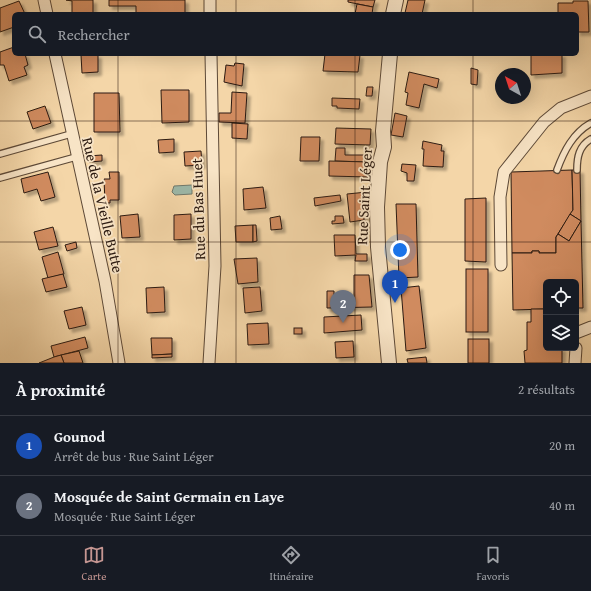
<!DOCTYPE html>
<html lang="fr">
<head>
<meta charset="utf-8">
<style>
	body { margin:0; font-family:"Gentium Book Plus",serif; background:#20242c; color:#f1f3f6 }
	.controls { position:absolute; right:12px; bottom:12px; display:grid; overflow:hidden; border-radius:6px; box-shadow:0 4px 16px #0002 }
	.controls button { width:36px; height:36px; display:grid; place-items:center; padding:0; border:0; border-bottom:1px solid #363941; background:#171b24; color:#f1f3f6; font:20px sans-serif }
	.compass { position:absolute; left:495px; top:68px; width:36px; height:36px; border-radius:50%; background:#171b24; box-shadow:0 4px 16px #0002; rotate:321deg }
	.you { position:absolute; left:400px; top:250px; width:14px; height:14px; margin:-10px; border:3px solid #fff; border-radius:50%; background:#1a73e8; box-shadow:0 0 0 6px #1a73e833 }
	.badge { display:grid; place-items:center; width:26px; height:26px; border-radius:50%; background:#c59692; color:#fff; font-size:13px; font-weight:700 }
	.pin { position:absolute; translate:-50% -33px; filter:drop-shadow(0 1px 2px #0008) }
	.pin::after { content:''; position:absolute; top:21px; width:14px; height:12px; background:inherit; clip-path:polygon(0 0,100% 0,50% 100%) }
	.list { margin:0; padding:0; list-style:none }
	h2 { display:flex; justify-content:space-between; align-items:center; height:52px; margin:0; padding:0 16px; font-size:17px }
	h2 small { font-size:13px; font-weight:400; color:#9ea1a6 }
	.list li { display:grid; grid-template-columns:26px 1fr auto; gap:12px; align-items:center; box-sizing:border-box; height:60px; padding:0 16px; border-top:1px solid #363941 }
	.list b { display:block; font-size:15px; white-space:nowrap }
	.list p { margin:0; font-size:13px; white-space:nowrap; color:#9ea1a6 }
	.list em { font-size:13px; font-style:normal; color:#9ea1a6 }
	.icon { flex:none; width:22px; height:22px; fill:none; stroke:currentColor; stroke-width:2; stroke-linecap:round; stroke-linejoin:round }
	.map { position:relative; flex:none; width:591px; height:363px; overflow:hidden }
	.search { position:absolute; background:#171b24; box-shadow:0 4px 16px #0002; left:12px; right:12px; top:12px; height:44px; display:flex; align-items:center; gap:10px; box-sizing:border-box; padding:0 14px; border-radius:6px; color:#9ea1a6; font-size:15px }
	.sheet { height:172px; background:#171b24 }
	nav { display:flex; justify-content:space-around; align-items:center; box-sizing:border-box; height:56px; border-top:1px solid #363941; background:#171b24; font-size:11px; color:#9ea1a6 }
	nav a { display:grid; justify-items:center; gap:2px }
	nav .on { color:#c59692 }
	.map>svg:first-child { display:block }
	.water { fill:#9cb9aa; stroke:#6f796d }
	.building { fill:#d08b5f; stroke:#2b1a11; filter:url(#shadow) }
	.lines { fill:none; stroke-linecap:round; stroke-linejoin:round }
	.service-casing { stroke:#5d4937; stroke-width:8 }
	.minor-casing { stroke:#5d4937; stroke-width:13 }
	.tertiary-casing { stroke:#5d4937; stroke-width:16 }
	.service { stroke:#f8e4c6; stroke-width:5.5 }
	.minor { stroke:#f8e4c6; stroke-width:11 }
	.tertiary { stroke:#f8e4c6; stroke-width:14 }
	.grid { fill:none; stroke:#2b1a11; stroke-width:1; stroke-opacity:0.55 }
	.labels { text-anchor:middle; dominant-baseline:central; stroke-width:3.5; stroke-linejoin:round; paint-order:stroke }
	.street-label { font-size:15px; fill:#2b1a11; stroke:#f8e4c6 }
</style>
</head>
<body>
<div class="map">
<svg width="591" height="363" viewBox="0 0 591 363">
	<defs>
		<filter id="shadow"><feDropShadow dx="3.5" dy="3.5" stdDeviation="1" flood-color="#0004"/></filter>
	</defs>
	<rect width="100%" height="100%" fill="#f4d6a8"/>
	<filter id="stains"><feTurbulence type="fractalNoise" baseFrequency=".005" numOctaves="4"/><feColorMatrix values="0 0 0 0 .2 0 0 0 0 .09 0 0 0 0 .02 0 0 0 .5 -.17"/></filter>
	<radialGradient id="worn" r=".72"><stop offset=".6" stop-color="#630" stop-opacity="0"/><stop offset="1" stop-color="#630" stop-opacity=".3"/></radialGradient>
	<polygon class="water" points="192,185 192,194 175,195 172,192 174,186"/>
	<g class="building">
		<polygon points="66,0 93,0 93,13 72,14 72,1"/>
		<polygon points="109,0 185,0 185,14 136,14 136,6 109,6"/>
		<polygon points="348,0 375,0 373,7 348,2"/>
		<polygon points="408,0 425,0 422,14 405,13"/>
		<polygon points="19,1 25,14 14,14 14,27 0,32 0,8"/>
		<polygon points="573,1 588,1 589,32 577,32 577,14 558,14 558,3 573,3"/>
		<polygon points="357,4 373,7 372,14 355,14"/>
		<polygon points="14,47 14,54 25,54 28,65 24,67 27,75 9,81 4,65 0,65 0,52"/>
		<polygon points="325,54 360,55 358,72 323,71"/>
		<polygon points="531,54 562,54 562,73 531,75"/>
		<polygon points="81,55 98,55 98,72 82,73"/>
		<polygon points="235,63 244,64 242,86 224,82 226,65 234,66"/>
		<polygon points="471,68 478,70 477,85 471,84"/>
		<polygon points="409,72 439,79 437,88 424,84 419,108 406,105 408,93 405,92"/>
		<polygon points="367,87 373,87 372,96 366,96"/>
		<polygon points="161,90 189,90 189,122 162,123"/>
		<polygon points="232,92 247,93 245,123 219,122 219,113 231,113"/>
		<polygon points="94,93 119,93 120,132 94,132"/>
		<polygon points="332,98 360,99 359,109 337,108 337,106 332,106"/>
		<polygon points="45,106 51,123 33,129 27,112"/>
		<polygon points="395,113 407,116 403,137 391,135"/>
		<polygon points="232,123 248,124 247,139 232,138"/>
		<polygon points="336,128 371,129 370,145 335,144"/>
		<polygon points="301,137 320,137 319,161 300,161"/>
		<polygon points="174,139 174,152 159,153 158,140"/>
		<polygon points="423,141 442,145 441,151 444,151 443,167 423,166 424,149 422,149"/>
		<polygon points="336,148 345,148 345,155 369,155 369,162 335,161"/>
		<polygon points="201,151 202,165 185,166 184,152"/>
		<polygon points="102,155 102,161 89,162 88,156"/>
		<polygon points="329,161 369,162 368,177 329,176"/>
		<polygon points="402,164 416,165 414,181 407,181 407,173 401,171"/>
		<polygon points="572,170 573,210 556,237 556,253 539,253 539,251 532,251 532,253 512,253 511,172"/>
		<polygon points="572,170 580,170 581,221 570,214 573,210"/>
		<polygon points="48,172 55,197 41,201 37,189 24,193 21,179"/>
		<polygon points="109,172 119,172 119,200 110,200 110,203 105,203 104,179 110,179"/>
		<polygon points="263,187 266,208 244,210 243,189"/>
		<polygon points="367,192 366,217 364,217 364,220 350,222 347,194"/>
		<polygon points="340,195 341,201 315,206 314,198"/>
		<polygon points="486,198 486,262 465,261 465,199"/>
		<polygon points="396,204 416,204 418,277 399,278"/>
		<polygon points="138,214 140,237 122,238 120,216"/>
		<polygon points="191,214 191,239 174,240 174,215"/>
		<polygon points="570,214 581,221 569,241 558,234"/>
		<polygon points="280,216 282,229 271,230 270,218"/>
		<polygon points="335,216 343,216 344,223 332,224 332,221 335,221"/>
		<polygon points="581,221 583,308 576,308 576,282 546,282 546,309 513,310 512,253 532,253 532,251 539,251 539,253 556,253 556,237 558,234 569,241"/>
		<polygon points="253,225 253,242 236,242 235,226"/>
		<polygon points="253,225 256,225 257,241 253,242"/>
		<polygon points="53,227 58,246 39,250 34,232"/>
		<polygon points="334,235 355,235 356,254 367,254 367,261 355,261 356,255 335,256"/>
		<polygon points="76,242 77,248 67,251 65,245"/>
		<polygon points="58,252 64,274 48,278 42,257"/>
		<polygon points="257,258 258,282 238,284 234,259"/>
		<rect x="466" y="269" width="22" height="63"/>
		<polygon points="63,274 67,287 46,292 42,279"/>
		<polygon points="354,275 369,275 372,307 327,308 327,291 334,291 334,298 354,297"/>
		<polygon points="419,286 426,348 406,351 401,288"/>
		<polygon points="164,287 165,312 147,313 146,288"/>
		<polygon points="260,287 262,311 245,313 243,288"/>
		<polygon points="82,307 86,325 69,329 64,311"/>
		<polygon points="531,309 546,309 546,348 562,348 562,363 525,363 524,351 527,350 527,322 531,322"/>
		<polygon points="361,315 362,330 324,333 324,317"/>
		<polygon points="268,323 269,344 248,345 247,324"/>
		<rect x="294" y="328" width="8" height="6"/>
		<polygon points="85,337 88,348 54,357 51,346"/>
		<polygon points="151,338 172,338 172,354 152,355"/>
		<rect x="468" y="339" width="21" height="24"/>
		<polygon points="353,341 354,357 336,358 335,342"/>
		<polygon points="79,351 83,363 64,363 61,355"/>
		<polygon points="172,354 172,357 152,358 152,355"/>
		<polygon points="61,355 64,363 39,363 54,357"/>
		<polygon points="426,357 427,363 408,363 407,359"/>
	</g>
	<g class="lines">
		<g class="service-casing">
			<g id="service">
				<polyline points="0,154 71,134"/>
				<path d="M557,170C564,151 573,133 591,123"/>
				<path d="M577,170C577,157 579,146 591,139"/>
				<polyline points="0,178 76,157"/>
			</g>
		</g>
		<g class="minor-casing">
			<g id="minor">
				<polyline points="44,0 47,14"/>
				<polyline points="210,14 210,0"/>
				<polyline points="55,54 105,281 119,363"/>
				<polyline points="501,265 500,197 504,172 544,122 561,108 591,96"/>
				<polyline points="576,333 591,327"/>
				<polyline points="209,363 215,266 211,54"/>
				<polyline points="575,363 576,348"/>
			</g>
		</g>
		<g class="tertiary-casing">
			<g id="tertiary">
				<polyline points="393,14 396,0"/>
				<polyline points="389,363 378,247 377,207 380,162 384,147 383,131 390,54"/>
			</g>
		</g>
		<use href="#service" class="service"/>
		<use href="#minor" class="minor"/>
		<use href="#tertiary" class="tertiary"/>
	</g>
	<path class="grid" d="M118,0V14M236,0V14M355,0V14M473,0V14M118,54V363M236,54V363M355,54V363M473,54V363M0,121H591M0,242H591"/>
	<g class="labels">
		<g class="street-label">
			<text transform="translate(364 196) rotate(-87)">Rue Saint Léger</text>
			<text transform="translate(103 205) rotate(77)">Rue de la Vieille Butte</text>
			<text transform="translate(198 209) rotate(-92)">Rue du Bas Huet</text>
		</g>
	</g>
	<rect width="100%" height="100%" filter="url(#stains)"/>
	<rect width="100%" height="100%" fill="url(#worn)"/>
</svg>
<div class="controls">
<button><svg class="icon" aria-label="locate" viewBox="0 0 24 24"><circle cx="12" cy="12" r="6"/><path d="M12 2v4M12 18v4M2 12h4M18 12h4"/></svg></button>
<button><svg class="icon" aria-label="layers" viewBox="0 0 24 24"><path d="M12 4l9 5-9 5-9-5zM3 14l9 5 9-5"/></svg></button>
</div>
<svg class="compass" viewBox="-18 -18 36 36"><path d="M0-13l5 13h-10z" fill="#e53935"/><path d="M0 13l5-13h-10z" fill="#9ea1a6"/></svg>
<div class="you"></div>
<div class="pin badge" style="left:395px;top:303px;background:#1a4fb4">1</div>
<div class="pin badge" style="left:343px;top:323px;background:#6b7280">2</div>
<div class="search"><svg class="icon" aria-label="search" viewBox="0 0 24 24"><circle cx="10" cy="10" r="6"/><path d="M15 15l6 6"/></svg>Rechercher</div>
</div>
<section class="sheet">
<h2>À proximité<small>2 résultats</small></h2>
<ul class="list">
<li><span class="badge" style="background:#1a4fb4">1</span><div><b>Gounod</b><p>Arrêt de bus · Rue Saint Léger</p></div><em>20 m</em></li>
<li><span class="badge" style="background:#6b7280">2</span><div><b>Mosquée de Saint Germain en Laye</b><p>Mosquée · Rue Saint Léger</p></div><em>40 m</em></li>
</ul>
</section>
<nav>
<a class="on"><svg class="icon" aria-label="map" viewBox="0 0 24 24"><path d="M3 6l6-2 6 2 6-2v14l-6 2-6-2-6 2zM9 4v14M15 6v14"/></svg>Carte</a>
<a><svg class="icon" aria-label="directions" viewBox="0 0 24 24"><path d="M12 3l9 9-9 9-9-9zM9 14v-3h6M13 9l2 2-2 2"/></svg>Itinéraire</a>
<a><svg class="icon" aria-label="saved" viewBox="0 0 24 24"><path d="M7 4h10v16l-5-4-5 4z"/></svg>Favoris</a>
</nav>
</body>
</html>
